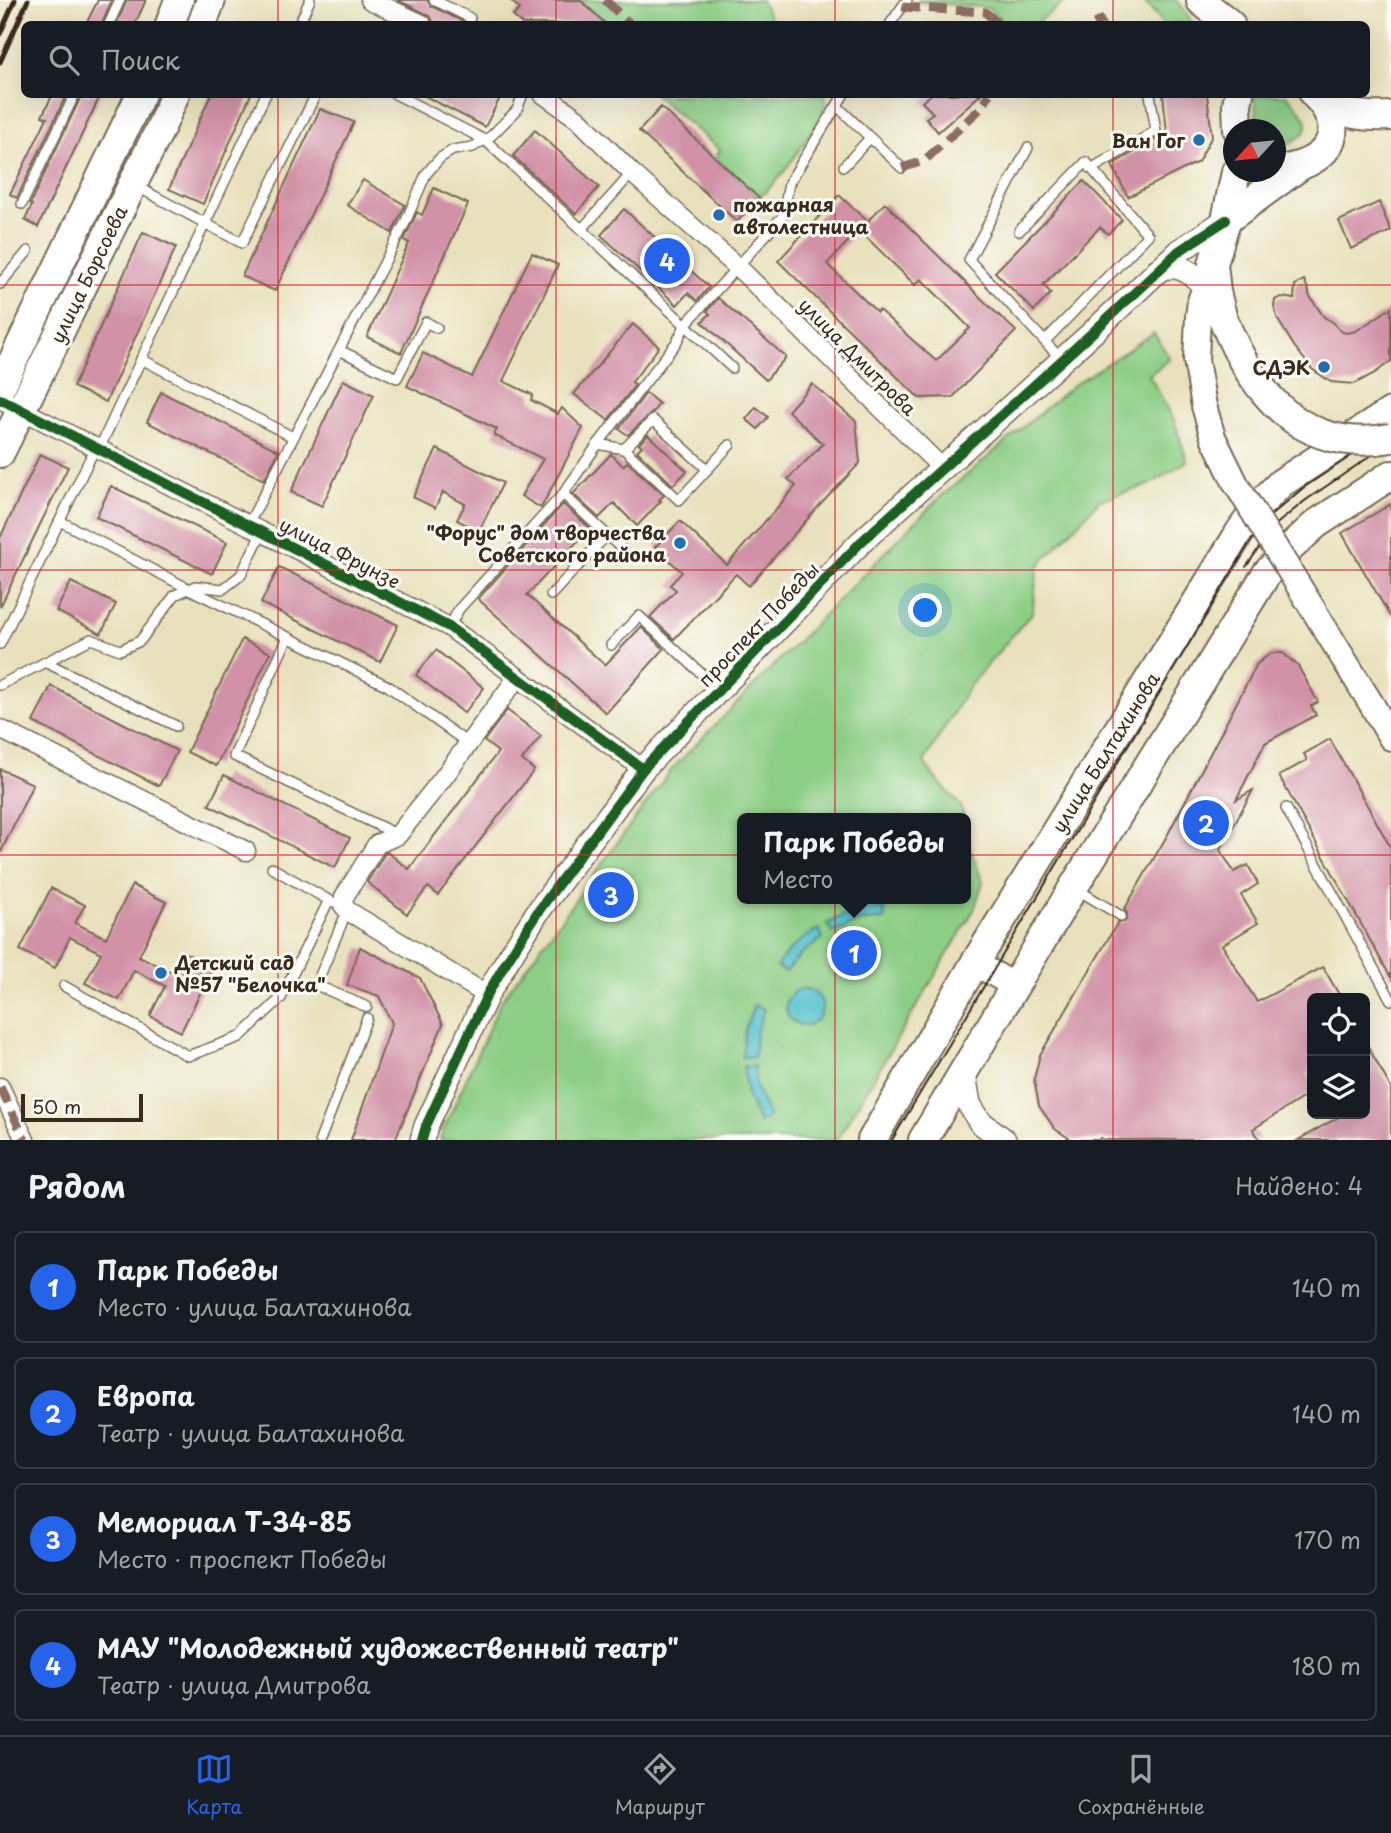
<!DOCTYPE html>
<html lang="ru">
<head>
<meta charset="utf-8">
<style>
	body { margin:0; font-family:"Playpen Sans",sans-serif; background:#242831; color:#f1f3f6 }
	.controls { position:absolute; right:21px; bottom:21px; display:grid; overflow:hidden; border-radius:10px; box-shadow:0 7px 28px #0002 }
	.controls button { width:63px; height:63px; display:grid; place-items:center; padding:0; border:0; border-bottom:2px solid #363941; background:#171b24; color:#f1f3f6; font:35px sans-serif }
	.compass { position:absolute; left:1223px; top:119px; width:63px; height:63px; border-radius:50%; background:#171b24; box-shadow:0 7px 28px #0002; rotate:243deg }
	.scale { position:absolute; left:21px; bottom:18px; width:122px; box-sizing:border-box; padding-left:7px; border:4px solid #3b2a1e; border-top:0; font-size:19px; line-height:24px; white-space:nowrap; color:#3b2a1e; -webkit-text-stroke:5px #fdfcf7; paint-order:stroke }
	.you { position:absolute; left:926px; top:611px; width:24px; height:24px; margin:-18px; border:5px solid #fff; border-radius:50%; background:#1a73e8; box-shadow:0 0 0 10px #1a73e833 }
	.badge { display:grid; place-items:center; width:46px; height:46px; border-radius:50%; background:#2563eb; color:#fff; font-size:23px; font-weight:700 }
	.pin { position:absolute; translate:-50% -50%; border:4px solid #fff; box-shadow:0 2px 7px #0006 }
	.popup { position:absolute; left:737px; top:813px; width:234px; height:91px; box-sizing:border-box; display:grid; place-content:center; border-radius:10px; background:#171b24; filter:drop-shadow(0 2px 5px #0005); font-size:23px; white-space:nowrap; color:#9ea1a6 }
	.popup b { font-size:26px; color:#f1f3f6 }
	.popup::after { content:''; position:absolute; left:50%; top:100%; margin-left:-14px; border:14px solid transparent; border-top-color:#171b24 }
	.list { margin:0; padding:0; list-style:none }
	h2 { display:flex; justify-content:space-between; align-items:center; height:91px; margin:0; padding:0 28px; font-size:30px }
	h2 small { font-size:23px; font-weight:400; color:#9ea1a6 }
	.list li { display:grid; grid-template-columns:46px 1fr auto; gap:21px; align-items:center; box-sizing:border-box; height:112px; margin:0 14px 14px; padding:0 14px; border:2px solid #363941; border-radius:10px }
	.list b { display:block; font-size:26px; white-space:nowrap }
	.list p { margin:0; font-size:23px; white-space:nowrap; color:#9ea1a6 }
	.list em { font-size:23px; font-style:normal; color:#9ea1a6 }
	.icon { flex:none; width:38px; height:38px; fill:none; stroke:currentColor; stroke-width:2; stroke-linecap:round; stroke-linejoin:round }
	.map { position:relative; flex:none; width:1391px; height:1140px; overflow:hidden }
	.search { position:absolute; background:#171b24; box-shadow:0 7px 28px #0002; left:21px; right:21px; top:21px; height:77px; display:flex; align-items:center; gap:18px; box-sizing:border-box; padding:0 24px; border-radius:10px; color:#9ea1a6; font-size:26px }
	.sheet { height:595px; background:#171b24 }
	nav { display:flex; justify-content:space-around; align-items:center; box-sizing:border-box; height:98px; border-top:2px solid #363941; background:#171b24; font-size:19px; color:#9ea1a6 }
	nav a { display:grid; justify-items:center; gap:4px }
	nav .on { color:#2563eb }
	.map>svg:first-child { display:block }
	.green { fill:#8dce86; stroke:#647c52; stroke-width:2 }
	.water { fill:#54c1cd; stroke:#487676; stroke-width:2 }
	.building { fill:#d192a7 }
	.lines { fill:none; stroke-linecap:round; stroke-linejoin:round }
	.service-casing { stroke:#786a56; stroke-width:12 }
	.minor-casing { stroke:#786a56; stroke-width:21 }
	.tertiary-casing { stroke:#786a56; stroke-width:26 }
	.secondary-casing { stroke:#786a56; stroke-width:28 }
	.primary-casing { stroke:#786a56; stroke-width:32 }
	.service { stroke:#fff; stroke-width:9 }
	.minor { stroke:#fff; stroke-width:18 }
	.tertiary { stroke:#fff; stroke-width:23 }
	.secondary { stroke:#fff; stroke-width:24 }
	.primary { stroke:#fff; stroke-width:28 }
	.tram { stroke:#3b2a1e; stroke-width:2 }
	.rail { stroke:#3b2a1e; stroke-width:5 }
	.secondary-bridge-casing { stroke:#786a56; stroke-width:28; stroke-linecap:butt }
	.primary-bridge-casing { stroke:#786a56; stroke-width:32; stroke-linecap:butt }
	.secondary-bridge { stroke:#fff; stroke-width:24 }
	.primary-bridge { stroke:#fff; stroke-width:28 }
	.quiet { stroke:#8d6e63; stroke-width:9; stroke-dasharray:18 9; stroke-linecap:butt }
	.cycleway-casing { stroke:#fdfcf7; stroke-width:15 }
	.cycleway { stroke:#1b5e20; stroke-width:10 }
	.grid { fill:none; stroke:#d62828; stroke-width:2; stroke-opacity:0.55 }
	.poi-dot { fill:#1f6fb2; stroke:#fdfcf7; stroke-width:2.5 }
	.labels { text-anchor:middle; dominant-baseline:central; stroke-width:6; stroke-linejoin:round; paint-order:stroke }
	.poi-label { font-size:19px; font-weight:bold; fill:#3b2a1e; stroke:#fdfcf7; text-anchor:end }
	.street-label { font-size:19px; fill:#3b2a1e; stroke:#fdfcf7 }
</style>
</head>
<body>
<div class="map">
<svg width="1391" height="1140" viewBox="0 0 1391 1140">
	<rect width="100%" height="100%" fill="#fdfcf7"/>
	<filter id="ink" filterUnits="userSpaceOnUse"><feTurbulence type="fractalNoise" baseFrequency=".0143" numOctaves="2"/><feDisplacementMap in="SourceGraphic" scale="14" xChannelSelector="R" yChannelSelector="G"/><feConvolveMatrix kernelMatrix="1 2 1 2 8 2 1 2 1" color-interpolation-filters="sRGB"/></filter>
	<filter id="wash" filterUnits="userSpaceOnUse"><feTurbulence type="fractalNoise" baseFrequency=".00686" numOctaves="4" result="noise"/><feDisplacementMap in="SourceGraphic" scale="28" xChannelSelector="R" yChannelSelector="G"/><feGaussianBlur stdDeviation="1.57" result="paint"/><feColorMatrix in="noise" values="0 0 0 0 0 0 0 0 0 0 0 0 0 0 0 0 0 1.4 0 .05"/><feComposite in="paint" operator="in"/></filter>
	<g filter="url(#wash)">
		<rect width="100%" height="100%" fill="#e9e1bd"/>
		<g class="green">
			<polygon points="580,0 761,0 773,24 606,24"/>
			<polygon points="919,0 1068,0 1035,24 1005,24 989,8 918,2"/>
			<path d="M1143,0H1176L1186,12L1192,24H1162C1159,14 1149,9 1143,0Z"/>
			<polygon points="825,95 826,102 822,117 781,176 759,198 715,157 720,150 655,95"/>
			<path d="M1254,95H1286C1318,127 1313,130 1276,152V130L1258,129Z"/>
			<polygon points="1154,333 1170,359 1149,375 1174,420 1187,461 1149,485 1100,500 1038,566 1032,613 970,685 924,762 935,778 961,806 964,818 742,818 742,899 966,899 966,829 970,849 983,882 974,910 837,1140 440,1140 443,1131 501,1001 671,770 937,500 1072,386"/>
		</g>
		<g class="water">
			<polygon points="867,909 885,909 884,920 861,921 833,933 827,924 842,916"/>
			<path d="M819,929L823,938L800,955L786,972L776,967C788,950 801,938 819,929Z"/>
			<circle cx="804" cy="1007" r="18"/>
			<polygon points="754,1005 764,1009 756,1032 754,1057 742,1057 745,1030"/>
			<polygon points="743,1066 754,1066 756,1088 769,1117 759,1123 747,1095"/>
		</g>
		<g id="blocks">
			<g class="building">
				<polygon points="98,0 112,0 102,24 86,24"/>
				<polygon points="127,0 146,0 135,24 116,24"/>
				<polygon points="397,0 427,0 431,6 468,24 437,24 433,23 431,17 427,14"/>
				<polygon points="510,0 580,0 606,24 522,24 513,16 520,9"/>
				<polygon points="53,94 67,94 17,198 10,194 47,118 42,116"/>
				<polygon points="82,94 101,94 38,227 25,220 32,205 30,204"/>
				<polygon points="211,94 251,94 203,204 169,189"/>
				<polygon points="421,94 502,94 485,127"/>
				<polygon points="932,94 981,94 938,132 926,118 933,113 922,102"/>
				<polygon points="1163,94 1207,94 1212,136 1198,162 1128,197 1112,165 1167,133"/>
				<polygon points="661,107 759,198 737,222 639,131"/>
				<polygon points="320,109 354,122 275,291 242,276"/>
				<polygon points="535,130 599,187 576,214 513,156"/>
				<polygon points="363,180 405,205 392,233 347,205"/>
				<polygon points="1084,181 1122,220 1108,234 1100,227 1043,285 1051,293 1034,311 995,272"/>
				<polygon points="434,188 468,204 401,353 367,337 409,243 404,240 417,212 422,215"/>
				<polygon points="839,195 867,221 827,264 877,312 879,310 936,361 970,328 921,279 915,285 859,230 885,203 991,308 1016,331 953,397 919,398 778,261"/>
				<polygon points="1379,202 1391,231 1351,249 1339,221"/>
				<polygon points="624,209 709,287 697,301 688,293 677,305 601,235"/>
				<polygon points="143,232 176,247 106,402 73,387"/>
				<polygon points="532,253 558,265 503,381 533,395 531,400 558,414 562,408 583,428 541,508 521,496 543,459 494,435 497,429 407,386 423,353 472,377"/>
				<polygon points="1304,280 1309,291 1309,295 1324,317 1333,322 1340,331 1346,333 1356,331 1391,308 1391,361 1375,373 1354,384 1331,382 1312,369 1294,346 1278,320 1274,307 1275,300 1281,297 1294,299 1295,285"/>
				<polygon points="718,298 786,357 766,380 702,322 710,314 707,311"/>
				<polygon points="633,324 659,347 632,382 635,385 608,420 574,394"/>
				<polygon points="343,380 374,395 322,506 291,492"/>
				<polygon points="812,384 856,421 860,463 819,506 749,586 736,574 674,639 650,617 676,590 670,585 682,572 655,547 680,521 727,565 796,486 788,479 823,444 788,411"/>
				<polygon points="161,392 279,451 264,480 147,422"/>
				<polygon points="646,393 659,404 652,413 628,435 619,429"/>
				<polygon points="756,407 768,417 758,429 746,419"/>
				<polygon points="648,435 687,471 673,485 637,451 642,446 639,444"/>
				<polygon points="437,449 503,483 479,531 457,520 465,504 443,492 435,508 413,497"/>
				<polygon points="40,454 68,467 0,607 0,538"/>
				<polygon points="611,454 623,466 627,462 664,495 659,500 661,501 637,526 614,503 599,518 573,494"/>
				<polygon points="111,486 227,542 212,574 96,517"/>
				<polygon points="563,504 590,528 527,595 605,665 641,627 664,649 606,713 478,599"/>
				<polygon points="1391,504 1391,618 1342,533"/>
				<polygon points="279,567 398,625 380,662 261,603"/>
				<polygon points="71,582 116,604 101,634 56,611"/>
				<polygon points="242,639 270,653 216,766 187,752"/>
				<polygon points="436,650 484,688 464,713 416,675"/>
				<polygon points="1271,653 1283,653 1298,666 1318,702 1311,706 1316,715 1265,743 1236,800 1253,790 1220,850 1234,872 1248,865 1258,884 1241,895 1258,923 1222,945 1257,1002 1323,967 1341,998 1312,998 1312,1065 1308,1073 1312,1081 1312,1092 1253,1129 1260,1140 1105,1140 1101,1138 1098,1140 1072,1140 1055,1129 1039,1106 1034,1079 1040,1055 1118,922 1124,922 1127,919 1127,913 1124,910 1168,834 1257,664"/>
				<polygon points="51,686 177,751 159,786 33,722"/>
				<polygon points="507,710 541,736 522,760 534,770 438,895 428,887 407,914 367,882 385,853 387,852 409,869 498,752 484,741"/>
				<polygon points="1330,739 1391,848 1391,978 1279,776 1307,760 1304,754"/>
				<polygon points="0,769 33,784 0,854"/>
				<polygon points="224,775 350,838 335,868 209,805"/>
				<polygon points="132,885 166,902 139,956 171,972 182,951 213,967 181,1032 150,1016 165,986 134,970 119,1000 85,983 101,953 70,937 55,968 20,950 51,888 85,905 75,923 106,938"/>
				<polygon points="360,947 420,978 443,1024 395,1140 351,1140 392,1023 379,996 347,985"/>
				<polygon points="1365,1041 1391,1088 1391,1140 1298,1140 1344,1114 1365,1114"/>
			</g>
		</g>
	</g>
	<g filter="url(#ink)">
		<use href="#blocks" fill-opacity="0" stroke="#786a56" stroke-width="2"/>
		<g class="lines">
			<g class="service-casing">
				<g id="service">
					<polyline points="434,0 470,18"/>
					<polyline points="109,24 120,0"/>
					<polyline points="299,24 310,0"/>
					<polyline points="890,24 907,0"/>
					<polyline points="395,94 485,140 732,368"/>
					<polyline points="837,106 902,168"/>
					<polyline points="1028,148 969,260 1061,359"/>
					<polyline points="844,166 870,138"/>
					<polyline points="1091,169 1156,131 1150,94"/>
					<polyline points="134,185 242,243 316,94"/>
					<polyline points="22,204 75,94"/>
					<polyline points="582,229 632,173"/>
					<polyline points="1019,231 1086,162 1148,235 1045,341"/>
					<polyline points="0,284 28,251"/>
					<polyline points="339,350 397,378 426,322 437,328"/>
					<polyline points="141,359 293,437"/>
					<polyline points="598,444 624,449 679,500 730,445"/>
					<polyline points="99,449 266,94"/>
					<polyline points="624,449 653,420 707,469"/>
					<polyline points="563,494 621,548"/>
					<polyline points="60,521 189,589 388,686 469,744"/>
					<polyline points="248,525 405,223 426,174 440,158 453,150 473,147 491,136 517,110 523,94"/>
					<polyline points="551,595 607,535"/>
					<polyline points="449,627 459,609 563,494 598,444 676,343 686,324 783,216 789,183 844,94"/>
					<polyline points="288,637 234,756 396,834"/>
					<polyline points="0,644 95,448"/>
					<polyline points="611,645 639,616 718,689"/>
					<polyline points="45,662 176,726"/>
					<polyline points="0,685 91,639 120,650 140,641 175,595 195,586 223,589 241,575 262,532"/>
					<polyline points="1286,808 1391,1000"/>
					<polyline points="272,868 332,902"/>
					<polyline points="1078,890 1121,916"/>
					<polyline points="347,911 316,985 367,1007"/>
					<polyline points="64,986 188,1056 240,1037 281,998 329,900"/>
					<polyline points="320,1140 367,1018"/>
				</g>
			</g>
			<g class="minor-casing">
				<g id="minor">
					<polyline points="370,0 422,24"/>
					<polyline points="543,94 578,119 632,173 744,273 943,469"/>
					<polyline points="0,399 449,627 643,769"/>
					<polyline points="0,729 246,851"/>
					<polyline points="487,995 348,911 343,905 344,897 377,844 398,835 443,778 517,678"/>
					<polyline points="0,1087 25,1140"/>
				</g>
			</g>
			<g class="tertiary-casing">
				<g id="tertiary">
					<path d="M1158,270C1182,258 1204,282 1215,302"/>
					<polyline points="964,1074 969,1104 980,1122 1004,1140"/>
					<polyline points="422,1140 426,1126 487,995 505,964 537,913 643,769 861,542 1092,333 1179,251 1226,220"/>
				</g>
			</g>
			<g class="secondary-casing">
				<g id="secondary">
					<polyline points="1198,317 1200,301 1213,264"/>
					<polyline points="1372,705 1391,738"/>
					<polyline points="975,963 1015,986"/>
				</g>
			</g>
			<g class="primary-casing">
				<g id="primary">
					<polyline points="1201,1 1230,24"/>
					<polyline points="170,24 179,0"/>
					<polyline points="202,24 211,0"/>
					<path d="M1321,101C1346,115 1362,117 1391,116"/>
					<polyline points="1238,130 1237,104 1239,94"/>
					<path d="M1276,170C1323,167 1354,134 1314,94"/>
					<polyline points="1226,220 1300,166"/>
					<polyline points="1222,316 1216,292 1213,264 1226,220 1236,172"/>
					<polyline points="0,388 141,94"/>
					<polyline points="0,453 161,127 175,94"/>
					<polyline points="872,1140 975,963 1240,532 1258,506 1281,483 1391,412"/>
					<polyline points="923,1140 1073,888 1267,573 1291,547 1316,524 1391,475"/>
				</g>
			</g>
			<use href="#service" class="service"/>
			<use href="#minor" class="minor"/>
			<use href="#tertiary" class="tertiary"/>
			<use href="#secondary" class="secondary"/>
			<use href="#primary" class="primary"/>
			<g class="tram">
				<polyline points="1246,567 1274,526 1306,500 1391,442"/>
				<polyline points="892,1140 1249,543 1269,517 1303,488 1391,429"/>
			</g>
			<g class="rail">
				<polyline points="0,34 15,0"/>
				<polyline points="0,62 28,0"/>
			</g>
			<g class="secondary-bridge-casing">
				<polyline id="secondary-bridge" points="1198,317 1196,360 1204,406 1213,437 1236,484 1372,705"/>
			</g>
			<g class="primary-bridge-casing">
				<path id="primary-bridge" d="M1222,316C1251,391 1301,455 1391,438"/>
			</g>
			<use href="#secondary-bridge" class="secondary-bridge"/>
			<use href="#primary-bridge" class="primary-bridge"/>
			<g class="quiet">
				<polyline points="605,0 630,24"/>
				<polyline points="902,7 985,12 999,24"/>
				<polyline points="1094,24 1104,19"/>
				<polyline points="902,168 924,161 982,107 989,94"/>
				<polyline points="0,1087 25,1140"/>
			</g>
			<g class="cycleway-casing">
				<g id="cycleway">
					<polyline points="0,399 449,627 643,769"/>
					<polyline points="422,1140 426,1126 487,995 505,964 537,913 643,769 861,542 1092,333 1179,251 1226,220"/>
				</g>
			</g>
			<use href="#cycleway" class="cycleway"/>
		</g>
	</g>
	<path class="grid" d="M278,0V24M556,0V24M835,0V24M1113,0V24M278,94V1140M556,94V1140M835,94V1140M1113,94V1140M0,285H1391M0,570H1391M0,855H1391"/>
	<g class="poi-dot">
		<circle cx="1199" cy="140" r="7"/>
		<circle cx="719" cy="215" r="7"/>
		<circle cx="1324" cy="367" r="7"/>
		<circle cx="680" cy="543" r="7"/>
		<circle cx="161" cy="973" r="7"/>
	</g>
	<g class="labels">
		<g class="poi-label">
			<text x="1185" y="140">Ван Гог</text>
			<text x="733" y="204" text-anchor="start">пожарная<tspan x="733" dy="22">автолестница</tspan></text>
			<text x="1310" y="367">СДЭК</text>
			<text x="666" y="532">"Форус" дом творчества<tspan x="666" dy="22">Советского района</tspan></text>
			<text x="175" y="962" text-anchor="start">Детский сад<tspan x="175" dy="22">№57 "Белочка"</tspan></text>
		</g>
		<g class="street-label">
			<text transform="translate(88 274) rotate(-64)">улица Борсоева</text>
			<text transform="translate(858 356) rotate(45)">улица Дмитрова</text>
			<text transform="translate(340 552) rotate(27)">улица Фрунзе</text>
			<text transform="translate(758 624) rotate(-46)">проспект Победы</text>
			<text transform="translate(1105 752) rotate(-58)">улица Балтахинова</text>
		</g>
	</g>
</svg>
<div class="controls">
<button><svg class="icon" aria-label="locate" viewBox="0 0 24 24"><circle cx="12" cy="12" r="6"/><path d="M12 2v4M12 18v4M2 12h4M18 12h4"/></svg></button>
<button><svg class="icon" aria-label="layers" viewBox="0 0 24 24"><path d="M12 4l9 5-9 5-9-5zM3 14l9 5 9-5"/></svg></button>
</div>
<svg class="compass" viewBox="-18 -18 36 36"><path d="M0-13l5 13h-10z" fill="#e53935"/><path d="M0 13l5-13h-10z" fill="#9ea1a6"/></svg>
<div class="scale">50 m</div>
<div class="you"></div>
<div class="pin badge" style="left:854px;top:953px">1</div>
<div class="popup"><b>Парк Победы</b>Место</div>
<div class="pin badge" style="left:1206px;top:823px">2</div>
<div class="pin badge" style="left:611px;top:895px">3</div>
<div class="pin badge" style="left:667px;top:261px">4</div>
<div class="search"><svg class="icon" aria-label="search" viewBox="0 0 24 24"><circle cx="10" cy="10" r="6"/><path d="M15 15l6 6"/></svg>Поиск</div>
</div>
<section class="sheet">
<h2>Рядом<small>Найдено: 4</small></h2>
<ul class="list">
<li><span class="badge">1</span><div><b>Парк Победы</b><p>Место · улица Балтахинова</p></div><em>140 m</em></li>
<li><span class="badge">2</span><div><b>Европа</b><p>Театр · улица Балтахинова</p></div><em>140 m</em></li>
<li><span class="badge">3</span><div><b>Мемориал Т-34-85</b><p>Место · проспект Победы</p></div><em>170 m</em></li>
<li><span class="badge">4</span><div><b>МАУ &quot;Молодежный художественный театр&quot;</b><p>Театр · улица Дмитрова</p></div><em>180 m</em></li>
</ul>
</section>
<nav>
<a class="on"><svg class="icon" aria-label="map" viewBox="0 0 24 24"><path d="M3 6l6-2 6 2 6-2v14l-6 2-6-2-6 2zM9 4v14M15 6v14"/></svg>Карта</a>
<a><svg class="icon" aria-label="directions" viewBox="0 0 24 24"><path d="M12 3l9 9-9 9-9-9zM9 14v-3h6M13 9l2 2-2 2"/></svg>Маршрут</a>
<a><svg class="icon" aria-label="saved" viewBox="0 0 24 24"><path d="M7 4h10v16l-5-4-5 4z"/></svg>Сохранённые</a>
</nav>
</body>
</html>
